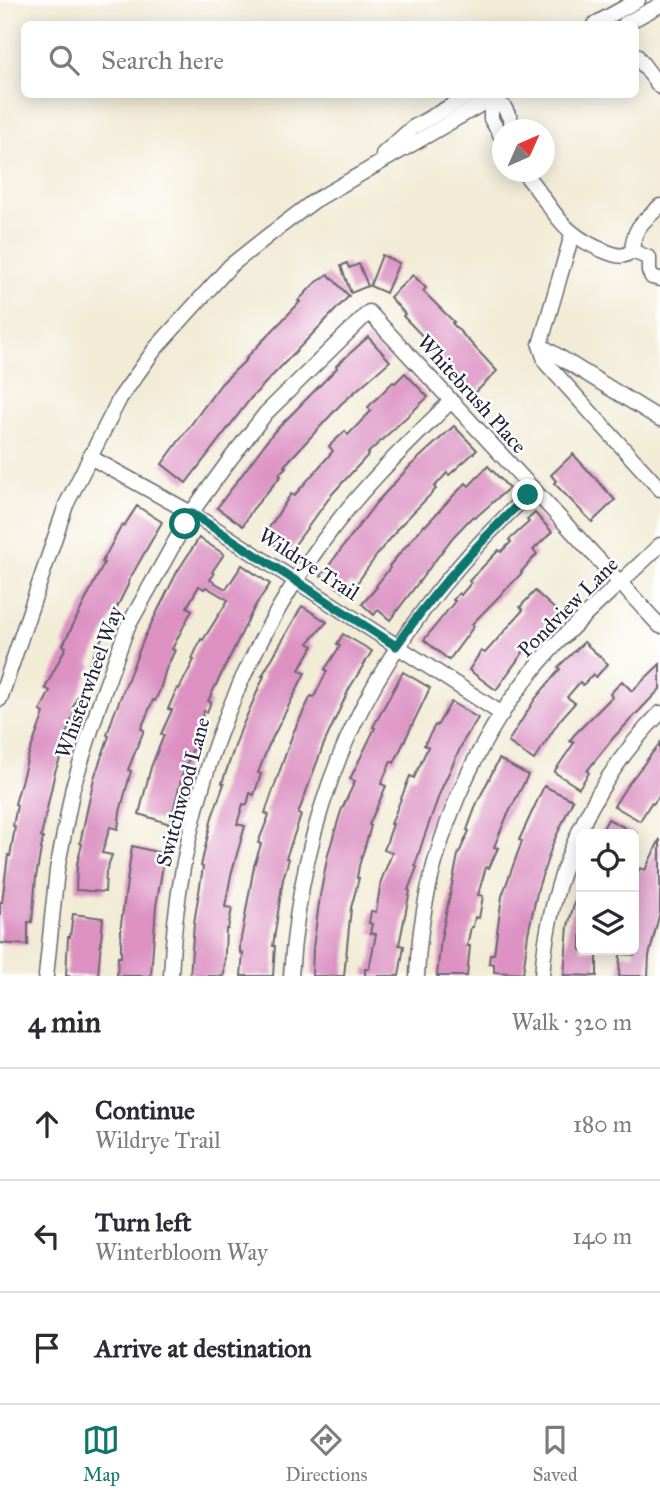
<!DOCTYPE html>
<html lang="en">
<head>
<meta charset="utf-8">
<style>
	body { margin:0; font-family:"IM FELL Great Primer",serif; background:#f2f2f3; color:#2b2b33 }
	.controls { position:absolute; right:21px; bottom:21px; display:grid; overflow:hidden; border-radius:10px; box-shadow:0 4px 18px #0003 }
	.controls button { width:63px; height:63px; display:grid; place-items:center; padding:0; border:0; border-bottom:2px solid #e1e1e2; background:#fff; color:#2b2b33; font:35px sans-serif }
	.compass { position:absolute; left:492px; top:119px; width:63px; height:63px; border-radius:50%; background:#fff; box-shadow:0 4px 18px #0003; rotate:45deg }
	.stop { position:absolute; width:21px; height:21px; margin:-16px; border:5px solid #0f766e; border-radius:50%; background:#fff }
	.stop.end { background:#0f766e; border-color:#fff; box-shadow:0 2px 7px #0008 }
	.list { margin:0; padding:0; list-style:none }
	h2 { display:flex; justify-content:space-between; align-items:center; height:91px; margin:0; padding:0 28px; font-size:30px }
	h2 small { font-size:23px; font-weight:400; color:#7c7c81 }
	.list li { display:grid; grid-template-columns:46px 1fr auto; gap:21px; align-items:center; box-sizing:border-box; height:112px; padding:0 28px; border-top:2px solid #e1e1e2 }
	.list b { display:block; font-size:26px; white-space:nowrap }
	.list p { margin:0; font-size:23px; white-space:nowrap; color:#7c7c81 }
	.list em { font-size:23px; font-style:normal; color:#7c7c81 }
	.icon { flex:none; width:38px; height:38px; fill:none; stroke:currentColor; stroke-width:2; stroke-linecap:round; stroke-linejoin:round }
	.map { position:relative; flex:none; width:660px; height:976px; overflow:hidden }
	.search { position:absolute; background:#fff; box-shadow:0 4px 18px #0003; left:21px; right:21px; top:21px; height:77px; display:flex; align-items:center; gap:18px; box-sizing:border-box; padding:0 24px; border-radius:10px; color:#7c7c81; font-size:26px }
	.sheet { height:427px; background:#fff }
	nav { display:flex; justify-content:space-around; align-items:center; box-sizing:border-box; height:98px; border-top:2px solid #e1e1e2; background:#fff; font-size:19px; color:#7c7c81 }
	nav a { display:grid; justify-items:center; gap:4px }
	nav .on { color:#0f766e }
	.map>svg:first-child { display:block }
	.building { fill:#dc91c2 }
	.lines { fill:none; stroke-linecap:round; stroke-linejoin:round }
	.minor-casing { stroke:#6b6871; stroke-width:17 }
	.minor { stroke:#fff; stroke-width:14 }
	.route { stroke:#0f766e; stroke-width:9 }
	.labels { text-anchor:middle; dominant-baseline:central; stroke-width:5; stroke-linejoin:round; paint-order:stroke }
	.street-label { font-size:21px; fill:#22223b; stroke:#fff }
</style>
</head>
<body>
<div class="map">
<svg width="660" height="976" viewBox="0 0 660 976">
	<rect width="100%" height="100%" fill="#fff"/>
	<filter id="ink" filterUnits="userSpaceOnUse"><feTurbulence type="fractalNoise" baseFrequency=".0143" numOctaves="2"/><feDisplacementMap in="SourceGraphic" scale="14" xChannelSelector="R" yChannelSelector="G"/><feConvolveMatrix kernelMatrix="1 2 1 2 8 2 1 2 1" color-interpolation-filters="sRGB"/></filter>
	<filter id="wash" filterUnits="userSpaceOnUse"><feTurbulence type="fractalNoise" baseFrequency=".00686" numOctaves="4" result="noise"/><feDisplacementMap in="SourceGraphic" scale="28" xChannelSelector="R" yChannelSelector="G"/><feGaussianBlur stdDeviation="1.57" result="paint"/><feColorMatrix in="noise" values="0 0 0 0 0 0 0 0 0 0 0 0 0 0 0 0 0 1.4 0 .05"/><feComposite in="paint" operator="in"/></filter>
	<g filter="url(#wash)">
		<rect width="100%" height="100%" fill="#f2ebd6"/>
		<g id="blocks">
			<g class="building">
				<polygon points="382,255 399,263 386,293 370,286"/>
				<polygon points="347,263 349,268 359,264 368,286 351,293 341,266"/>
				<polygon points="328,274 349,296 251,398 186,483 162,464 221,384 247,359 246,358 300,302 298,301 313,285"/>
				<polygon points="413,275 426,288 423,291 454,322 452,323 497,371 474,394 431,349 433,347 403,316 405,314 390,297"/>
				<polygon points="368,337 390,361 341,404 284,466 286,467 279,474 281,476 252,510 243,526 217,508 273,433 337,368 336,366"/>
				<polygon points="405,373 428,397 368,453 369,454 333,493 288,554 263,537 291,494 294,496 333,451 329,446 345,431 348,435 371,411 368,407 393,382 395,383"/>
				<polygon points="454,426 477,450 449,475 447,473 434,487 436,489 396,530 397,531 379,552 355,586 350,583 344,592 321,576 376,503 411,465"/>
				<polygon points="573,454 615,500 592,522 554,483 556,481 551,475"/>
				<polygon points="488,466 509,488 475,518 473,516 453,537 390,620 378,610 374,615 362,604 377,587 376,586 390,568 389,566 424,525 425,526 453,496 466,483 469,486"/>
				<polygon points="137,506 162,522 128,582 129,583 89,664 92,665 73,707 76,708 60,750 63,751 55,772 41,837 43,838 36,877 32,922 28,922 28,945 0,943 0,902 2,902 8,855 10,856 15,827 13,826 17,805 15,804 28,757 44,713 40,711 50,691 45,688 66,647 63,645 104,563 102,562 122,525 124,526"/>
				<polygon points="535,513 552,532 533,550 537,554 521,572 522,573 472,624 474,626 449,660 424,640 455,601 453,600 459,593 461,595 471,583 469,581 499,550 501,552 511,542 509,540 529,522 527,520"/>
				<polygon points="199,538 224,554 212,572 214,574 210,580 226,589 242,565 270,584 255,606 208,701 211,702 207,712 204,711 198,727 201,728 182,776 170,824 139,814 151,767 164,735 161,734 172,710 168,709 177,688 179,689 194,660 192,659 201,639 203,640 228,600 206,587 204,589 199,586 187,607 192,610 172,649 175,650 166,669 160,690 155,701 153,700 141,729 144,730 128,770 131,771 120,812 118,829 110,827 102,853 112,855 106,872 105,892 76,890 77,864 82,844 80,843 94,778 109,736 107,735 114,714 145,636 177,572"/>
				<polygon points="535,591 560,614 524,651 496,690 469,670 481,651 485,653 523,610 520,607"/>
				<polygon points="302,606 327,622 308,643 313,646 299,670 305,673 268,747 258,773 261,774 254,795 250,793 247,805 243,804 237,824 245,826 231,875 225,907 232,908 228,929 226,929 224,976 190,976 194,923 203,867 201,866 212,817 224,784 222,783 241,729 264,676 262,676"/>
				<polygon points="343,634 372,651 349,689 323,746 298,814 301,815 286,858 289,859 283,879 273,946 275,946 273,976 241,976 243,953 240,953 240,944 254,866 261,844 258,843 269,815 265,813 293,733 311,696 314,697 327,671 325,669 340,646 337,644"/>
				<polygon points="584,642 608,664 596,677 593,674 583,685 580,682 567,697 575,703 560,720 534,760 508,742 535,699 560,669 558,667"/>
				<polygon points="660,664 660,689 614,737 587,771 589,773 579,788 554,772 574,743 570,741 574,735 612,697 610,694 622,681 632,691"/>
				<polygon points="403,672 430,688 394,763 391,761 381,784 386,786 369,825 371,826 359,866 357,878 359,878 351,908 344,976 312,976 313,948 320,896 328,854 341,811 355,781 350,779 375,728 373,727"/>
				<polygon points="451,702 478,718 464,740 441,790 423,840 415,866 417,867 408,890 410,891 399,945 404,946 399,976 365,976 365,969 369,969 376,934 370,933 372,924 369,923 371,911 376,912 381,881 392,853 384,850 393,824 391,824 410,776 414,778 428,747 424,745 435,725 437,726"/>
				<polygon points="660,743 660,795 653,804 651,803 640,821 614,806 626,787"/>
				<polygon points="499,759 528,775 506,818 494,847 498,848 489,868 486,867 478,895 483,896 479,918 475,917 473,927 471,927 467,946 470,946 467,976 437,976 441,938 458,855 469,831 467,830 477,803"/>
				<polygon points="544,786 573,800 553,843 538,888 528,934 523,974 494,972 494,964 489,963 490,954 494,954 502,896 522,841 519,840"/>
				<polygon points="608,819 637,834 600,834"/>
				<polygon points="660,839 660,912 649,956 648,976 619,976 620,954 634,955 635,878 640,868 645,870"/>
				<polygon points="132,846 165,854 156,906 151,976 117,976 118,957 121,957 121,924"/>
				<polygon points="579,886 581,886 581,950 597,950 597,976 564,975 568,926"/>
				<polygon points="73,914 103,918 98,976 66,976 68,937 70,937"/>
			</g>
		</g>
	</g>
	<g filter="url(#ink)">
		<use href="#blocks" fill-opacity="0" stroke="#6b6871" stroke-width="2"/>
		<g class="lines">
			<g class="minor-casing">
				<g id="minor">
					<polyline points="595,24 638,0"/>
					<polyline points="625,24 660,5"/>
					<polyline points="636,55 660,87"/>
					<polyline points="488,94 491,99 491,119 503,139"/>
					<polyline points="491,99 504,107 516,130"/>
					<polyline points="383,154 412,128 472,94"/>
					<path d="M523,172C555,208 557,233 607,252C617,256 623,258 632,251C634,226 643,222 660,206"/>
					<polyline points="572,235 540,345 546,363 660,489"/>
					<polyline points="632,251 649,258 649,271 652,277 660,279"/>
					<polyline points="540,345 660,419"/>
					<polyline points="90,457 191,513 502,714"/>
					<polyline points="0,699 66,505 120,398 155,349 230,266 269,235 314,201 499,94"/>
					<polyline points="46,976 57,870 73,787 99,705 127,628 191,513 231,458 266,413 369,312 660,626"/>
					<path d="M171,976C178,812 235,655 335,525C369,480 411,441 451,401"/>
					<path d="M291,976C304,775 386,626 532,491"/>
					<path d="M417,976C422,855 473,733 556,644C589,610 626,578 660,545"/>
					<path d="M542,976C549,879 591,783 660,713"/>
				</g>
			</g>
			<use href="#minor" class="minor"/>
		</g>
	</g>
	<g class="lines" filter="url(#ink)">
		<path class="route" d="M185,524L191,513L396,646C435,590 479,542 528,495"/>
	</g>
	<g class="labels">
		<g class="street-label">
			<text transform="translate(472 394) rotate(48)">Whitebrush Place</text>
			<text transform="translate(309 564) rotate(33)">Wildrye Trail</text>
			<text transform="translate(568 607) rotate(-45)">Pondview Lane</text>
			<text transform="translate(89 682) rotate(-70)">Whisterwheel Way</text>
			<text transform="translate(183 792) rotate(-75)">Switchwood Lane</text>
		</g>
	</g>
</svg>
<div class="controls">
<button><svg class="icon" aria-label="locate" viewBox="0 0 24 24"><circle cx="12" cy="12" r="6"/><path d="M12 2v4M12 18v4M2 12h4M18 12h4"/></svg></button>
<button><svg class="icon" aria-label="layers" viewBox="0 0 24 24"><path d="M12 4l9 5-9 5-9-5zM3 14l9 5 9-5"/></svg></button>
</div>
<svg class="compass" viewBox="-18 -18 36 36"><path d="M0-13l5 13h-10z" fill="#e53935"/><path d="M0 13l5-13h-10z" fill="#7c7c81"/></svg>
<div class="stop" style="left:185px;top:524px"></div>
<div class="stop end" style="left:528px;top:495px"></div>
<div class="search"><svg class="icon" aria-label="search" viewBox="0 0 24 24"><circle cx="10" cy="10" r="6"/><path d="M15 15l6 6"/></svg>Search here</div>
</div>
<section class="sheet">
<h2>4 min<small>Walk · 320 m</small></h2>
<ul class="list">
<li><svg class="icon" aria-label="ahead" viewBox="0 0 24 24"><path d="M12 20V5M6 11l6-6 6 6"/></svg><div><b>Continue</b><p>Wildrye Trail</p></div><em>180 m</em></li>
<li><svg class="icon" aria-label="left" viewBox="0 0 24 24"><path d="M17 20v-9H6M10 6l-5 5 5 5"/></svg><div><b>Turn left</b><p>Winterbloom Way</p></div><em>140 m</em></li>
<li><svg class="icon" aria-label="arrive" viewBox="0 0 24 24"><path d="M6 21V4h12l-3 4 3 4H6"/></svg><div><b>Arrive at destination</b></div></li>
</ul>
</section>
<nav>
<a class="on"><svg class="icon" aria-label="map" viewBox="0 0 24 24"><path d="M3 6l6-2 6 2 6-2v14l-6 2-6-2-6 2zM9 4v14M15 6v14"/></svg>Map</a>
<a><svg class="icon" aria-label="directions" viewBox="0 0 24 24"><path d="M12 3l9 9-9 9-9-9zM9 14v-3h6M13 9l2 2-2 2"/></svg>Directions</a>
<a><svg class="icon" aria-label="saved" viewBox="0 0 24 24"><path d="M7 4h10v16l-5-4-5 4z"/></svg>Saved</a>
</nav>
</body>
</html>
